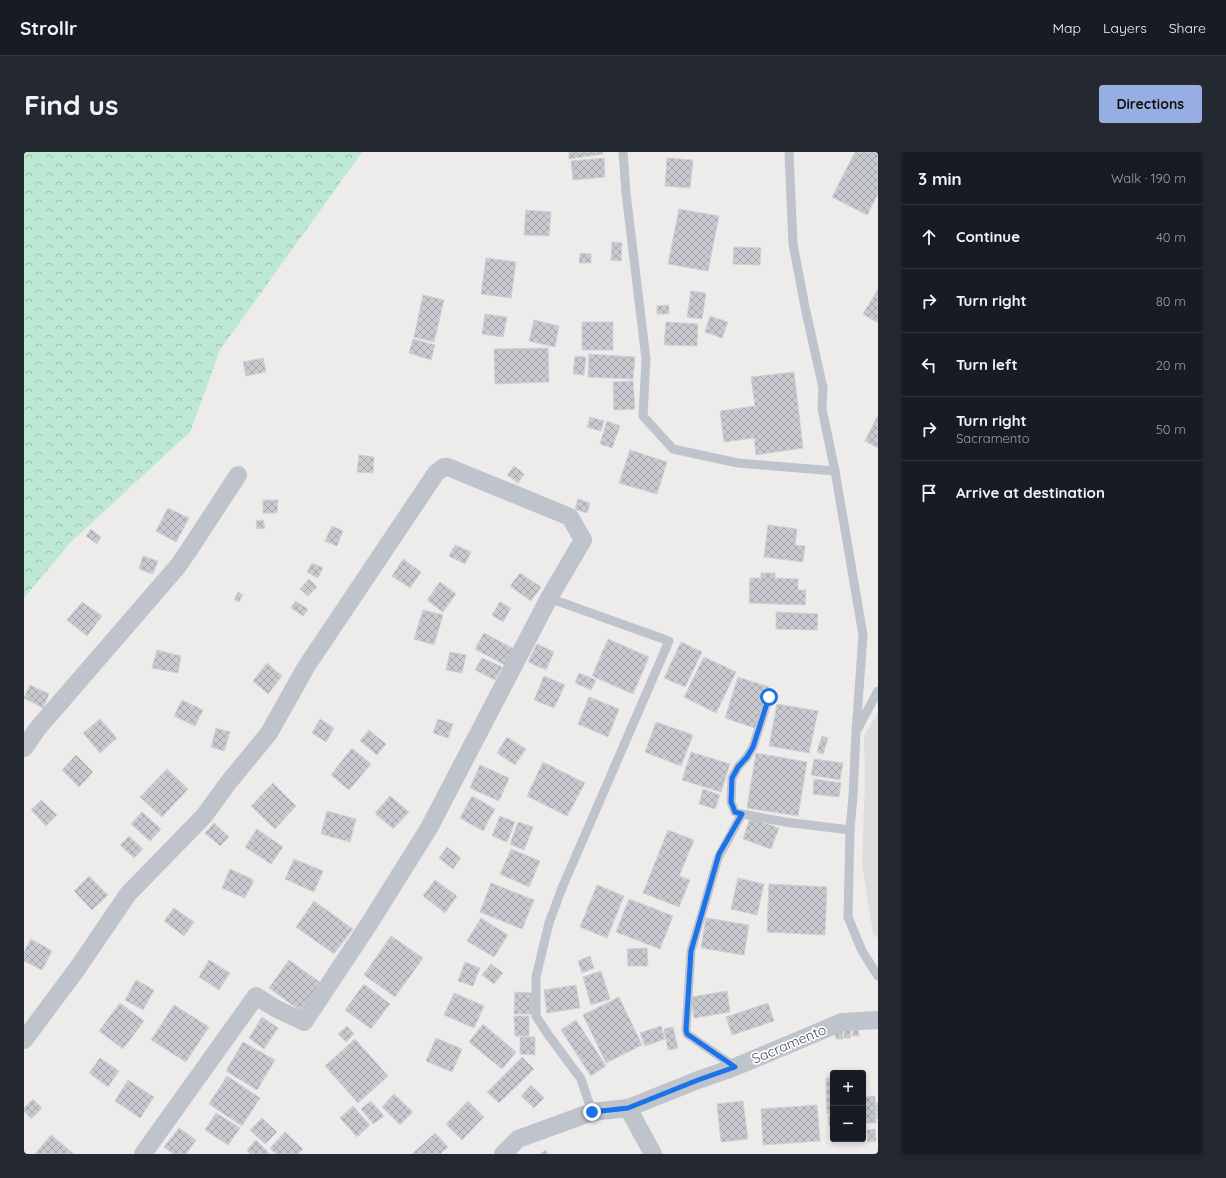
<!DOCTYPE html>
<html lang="en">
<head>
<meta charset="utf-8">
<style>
	body { margin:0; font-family:Quicksand,sans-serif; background:#242831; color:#f1f3f6 }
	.controls { position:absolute; right:12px; bottom:12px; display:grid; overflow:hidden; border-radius:4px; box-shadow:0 2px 6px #0003 }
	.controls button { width:36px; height:36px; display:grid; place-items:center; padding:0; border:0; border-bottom:1px solid #363941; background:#171b24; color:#f1f3f6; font:20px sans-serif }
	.stop { position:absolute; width:12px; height:12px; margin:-9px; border:3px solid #1a73e8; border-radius:50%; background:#fff }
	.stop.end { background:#1a73e8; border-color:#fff; box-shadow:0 1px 4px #0008 }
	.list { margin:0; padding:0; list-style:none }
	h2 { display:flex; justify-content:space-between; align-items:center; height:52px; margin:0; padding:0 16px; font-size:17px }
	h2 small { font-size:13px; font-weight:400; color:#9ea1a6 }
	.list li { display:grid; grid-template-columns:26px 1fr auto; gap:12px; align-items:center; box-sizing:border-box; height:64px; padding:0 16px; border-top:1px solid #363941 }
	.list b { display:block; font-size:15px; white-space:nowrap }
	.list p { margin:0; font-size:13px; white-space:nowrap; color:#9ea1a6 }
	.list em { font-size:13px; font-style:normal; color:#9ea1a6 }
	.icon { flex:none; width:22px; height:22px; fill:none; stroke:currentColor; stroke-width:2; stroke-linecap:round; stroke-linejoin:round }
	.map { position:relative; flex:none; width:854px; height:1002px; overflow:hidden; border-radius:4px }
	header { display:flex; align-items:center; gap:24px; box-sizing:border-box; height:56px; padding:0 20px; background:#171b24; border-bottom:1px solid #363941 }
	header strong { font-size:19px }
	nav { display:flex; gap:22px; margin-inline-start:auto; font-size:14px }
	.intro { display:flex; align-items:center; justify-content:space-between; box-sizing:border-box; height:96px; padding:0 24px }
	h1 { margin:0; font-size:28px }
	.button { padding:10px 18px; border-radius:4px; background:#98ade1; color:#111; font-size:14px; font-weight:700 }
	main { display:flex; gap:24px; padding:0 24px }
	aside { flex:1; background:#171b24; border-radius:4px; box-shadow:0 2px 6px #0003 }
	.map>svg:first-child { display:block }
	.education { fill:#dfdddc }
	.forest { fill:url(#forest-crowns) }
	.building { fill:url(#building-cross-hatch); stroke:#d0d1d6 }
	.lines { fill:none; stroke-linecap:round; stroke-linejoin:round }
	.service { stroke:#bec3cc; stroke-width:9 }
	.minor { stroke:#bec3cc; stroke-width:18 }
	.route { stroke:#1a73e8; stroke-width:5 }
	.labels { text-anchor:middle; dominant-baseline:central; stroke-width:3.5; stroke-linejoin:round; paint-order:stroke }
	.street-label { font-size:14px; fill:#464c56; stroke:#fff }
</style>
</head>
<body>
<header>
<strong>Strollr</strong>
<nav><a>Map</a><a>Layers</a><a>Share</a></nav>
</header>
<div class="intro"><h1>Find us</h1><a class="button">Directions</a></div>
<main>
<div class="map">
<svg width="854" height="1002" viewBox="0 0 854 1002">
	<defs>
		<pattern id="forest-crowns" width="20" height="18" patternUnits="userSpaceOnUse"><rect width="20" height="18" fill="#bde8d4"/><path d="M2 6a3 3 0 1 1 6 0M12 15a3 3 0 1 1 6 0" fill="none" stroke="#9bbeaf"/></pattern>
		<pattern id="building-cross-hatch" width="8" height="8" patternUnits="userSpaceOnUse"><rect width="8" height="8" fill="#c9cad0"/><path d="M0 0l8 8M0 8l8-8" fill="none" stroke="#a5a6ac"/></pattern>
	</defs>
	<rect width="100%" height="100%" fill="#eeebeb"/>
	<polygon class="education" points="854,560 854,787 849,781 838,713 841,625 840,584"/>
	<polygon class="forest" points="0,0 338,0 196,198 166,280 46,391 0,446"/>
	<g class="building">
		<polygon points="545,0 579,0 579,2 545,7"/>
		<polygon points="831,0 854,0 854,42 843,63 808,45"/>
		<polygon points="580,6 581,25 549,28 547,9"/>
		<polygon points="643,6 669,8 666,36 641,34"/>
		<polygon points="655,57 695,64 684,119 644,112"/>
		<polygon points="502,58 527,60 525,84 500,83"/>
		<polygon points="588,90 598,91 597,109 587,108"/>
		<polygon points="710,95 737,96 736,113 709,112"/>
		<polygon points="556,101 567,102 567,111 555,111"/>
		<polygon points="462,106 492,110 487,146 457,142"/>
		<polygon points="854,137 854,171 839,162"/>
		<polygon points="667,139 682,141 678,167 663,165"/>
		<polygon points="399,143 420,148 410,190 390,185"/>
		<polygon points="645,153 645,162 633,162 633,154"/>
		<polygon points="461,162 483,165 479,185 458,182"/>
		<polygon points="686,164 704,170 698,186 681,180"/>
		<polygon points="510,168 535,174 531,195 505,189"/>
		<rect x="558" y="170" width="31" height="28"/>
		<polygon points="642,170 674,172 673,194 640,193"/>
		<polygon points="389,187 411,193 407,208 385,201"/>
		<polygon points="524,196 525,230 471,232 470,197"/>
		<polygon points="565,202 611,205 609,227 564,225"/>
		<polygon points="551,204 562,205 560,223 549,222"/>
		<polygon points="239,206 242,220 222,224 219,210"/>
		<polygon points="770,220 779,296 732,303 730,286 700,290 696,259 731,254 727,225"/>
		<polygon points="609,229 611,257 590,258 589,230"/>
		<polygon points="854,263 854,296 841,289"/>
		<polygon points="566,265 580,269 577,279 563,275"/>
		<polygon points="583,269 596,274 588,296 576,292"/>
		<polygon points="606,298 643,310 633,342 595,331"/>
		<polygon points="335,303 350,305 349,321 333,320"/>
		<polygon points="490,314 500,322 494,331 483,323"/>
		<polygon points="554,347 566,351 563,361 551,357"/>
		<polygon points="239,348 254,348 253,361 239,361"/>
		<polygon points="144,356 165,366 152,390 132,379"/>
		<polygon points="239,368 241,376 233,377 232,369"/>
		<polygon points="744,373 773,377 771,393 781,394 779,410 740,405"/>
		<polygon points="308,374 319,379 313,394 301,389"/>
		<polygon points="67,377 77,385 73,392 62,384"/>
		<polygon points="431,393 447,400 441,412 425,404"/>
		<polygon points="119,404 134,409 129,422 115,417"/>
		<polygon points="379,407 397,420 386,436 368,424"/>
		<polygon points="288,411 299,416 294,426 283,420"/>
		<polygon points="496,421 517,435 507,449 486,434"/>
		<polygon points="737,421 751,421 751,426 774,427 774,438 782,438 781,453 725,451 726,426 737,426"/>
		<polygon points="285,427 293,435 284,444 276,437"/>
		<polygon points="416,430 432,442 419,460 403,448"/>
		<polygon points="214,440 219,443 215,450 210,448"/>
		<polygon points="271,449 284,457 279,464 267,456"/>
		<polygon points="58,450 78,464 63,484 43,468"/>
		<polygon points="476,450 487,456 479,470 468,463"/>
		<polygon points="399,458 419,463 410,493 390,487"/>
		<polygon points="752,460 794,462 793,478 752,477"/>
		<polygon points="460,481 490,497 481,513 451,497"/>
		<polygon points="584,487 625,505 609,542 568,524"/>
		<polygon points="657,490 678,500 661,535 640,526"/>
		<polygon points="513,492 530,500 522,518 504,510"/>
		<polygon points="133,498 157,504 154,521 128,516"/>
		<polygon points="426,500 442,503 438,521 422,518"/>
		<polygon points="680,505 712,520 692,561 660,545"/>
		<polygon points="458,506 478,515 471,528 451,518"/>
		<polygon points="243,511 258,524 244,542 229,529"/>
		<polygon points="555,521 572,528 567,538 551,531"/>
		<polygon points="520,524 541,533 530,556 510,548"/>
		<polygon points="714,525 745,535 731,576 701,566"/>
		<polygon points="6,533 25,542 19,556 0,546"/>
		<polygon points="565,545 595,557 584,585 554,572"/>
		<polygon points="158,548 179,558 171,574 150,564"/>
		<polygon points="753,552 794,559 785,601 745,594"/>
		<polygon points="76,567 93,586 76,601 59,581"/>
		<polygon points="296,567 310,576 302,590 288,581"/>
		<polygon points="414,567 429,572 424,586 409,581"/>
		<polygon points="632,570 669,583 657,614 621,600"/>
		<polygon points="192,576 206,580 200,599 187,595"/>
		<polygon points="345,578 362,592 353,603 336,589"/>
		<polygon points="798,584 804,586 799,602 793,600"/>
		<polygon points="483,585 502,597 491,613 473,601"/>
		<polygon points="328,596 347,612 325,638 307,623"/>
		<polygon points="667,600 706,612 697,640 658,628"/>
		<polygon points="732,601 783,610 774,664 723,656"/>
		<polygon points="52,603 69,620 55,635 38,618"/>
		<polygon points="790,607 819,611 816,628 787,623"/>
		<polygon points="519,610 561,631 543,664 503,644"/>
		<polygon points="456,613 485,626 475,649 446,636"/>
		<polygon points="143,617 164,637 138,665 116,645"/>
		<polygon points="790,627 817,631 815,645 789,642"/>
		<polygon points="249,631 272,654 251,677 227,654"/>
		<polygon points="679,637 696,643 691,657 675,652"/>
		<polygon points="366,644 385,660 369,677 351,661"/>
		<polygon points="448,644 471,657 459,679 436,666"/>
		<polygon points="17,648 33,663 22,674 7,658"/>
		<polygon points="303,659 332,667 326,690 297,682"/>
		<polygon points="118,660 137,677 126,689 107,672"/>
		<polygon points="476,664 491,670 483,690 468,684"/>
		<polygon points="726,666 755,676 747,697 719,687"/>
		<polygon points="494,670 509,675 500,698 486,692"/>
		<polygon points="190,671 205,685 196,694 181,681"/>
		<polygon points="233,677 259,695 247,712 221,695"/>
		<polygon points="644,678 670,688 655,724 666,728 655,755 619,741"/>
		<polygon points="105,684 119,697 110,706 96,693"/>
		<polygon points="423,695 437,706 429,717 415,706"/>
		<polygon points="487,697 516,709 505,735 476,722"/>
		<polygon points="270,707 299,719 290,740 261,727"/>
		<polygon points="206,717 230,728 221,746 198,736"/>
		<polygon points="65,724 84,743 68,758 50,739"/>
		<polygon points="714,726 740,732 733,763 707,757"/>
		<polygon points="411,728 433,744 421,761 399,744"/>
		<polygon points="467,731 510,748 498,777 456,760"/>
		<polygon points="745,732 803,735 801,783 743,780"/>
		<polygon points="573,733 600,744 583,786 556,775"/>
		<polygon points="605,747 649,764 636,797 592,780"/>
		<polygon points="290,749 329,777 310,802 272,775"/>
		<polygon points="150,756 170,770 160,784 140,769"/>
		<polygon points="457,766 484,783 470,805 443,789"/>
		<polygon points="682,766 725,773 720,803 677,796"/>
		<polygon points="367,784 399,806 371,845 340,823"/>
		<polygon points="7,787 28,799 18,818 0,809 0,800"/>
		<polygon points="623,796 624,814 604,814 603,797"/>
		<polygon points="566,804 570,816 558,821 554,809"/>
		<polygon points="185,808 206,821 195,838 175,825"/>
		<polygon points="265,808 297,831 277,859 245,836"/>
		<polygon points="441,810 456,816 449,834 434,829"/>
		<polygon points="467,812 479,821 470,832 458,823"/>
		<polygon points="577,819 586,847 567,853 559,825"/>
		<polygon points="112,828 130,838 119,858 101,848"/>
		<polygon points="340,832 366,852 347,877 321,858"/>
		<polygon points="552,833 556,856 523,861 520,838"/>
		<polygon points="703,839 706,860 670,866 667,845"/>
		<polygon points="491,840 508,841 508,862 490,862"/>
		<polygon points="430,841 460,854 450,876 420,863"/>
		<polygon points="595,845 618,893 582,911 559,863"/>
		<polygon points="96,851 120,869 99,897 75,879"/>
		<polygon points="744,851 750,869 708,883 702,865"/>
		<polygon points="150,853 185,875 162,910 127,888"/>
		<polygon points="490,864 505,864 505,884 491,884"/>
		<polygon points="238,865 254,876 240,897 225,886"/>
		<polygon points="552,868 582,914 567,924 537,878"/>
		<polygon points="459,872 492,900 478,917 445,890"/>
		<polygon points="323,874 330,882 322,890 314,882"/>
		<polygon points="637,874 641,887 621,894 616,881"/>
		<polygon points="649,875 654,896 644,898 640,877"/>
		<polygon points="820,877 826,877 827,886 820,886"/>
		<polygon points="834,877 835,884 829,884 828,878"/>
		<polygon points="811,879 818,879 819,887 812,887"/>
		<polygon points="496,885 511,885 511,903 496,902"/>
		<polygon points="412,886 438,897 428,920 402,909"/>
		<polygon points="331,887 364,924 334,951 301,914"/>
		<polygon points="219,890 251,908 233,938 202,919"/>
		<polygon points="498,905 510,917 475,951 463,940"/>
		<polygon points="76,906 95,919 84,935 65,921"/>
		<polygon points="203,924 236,946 218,974 185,952"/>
		<polygon points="802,926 809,926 809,962 803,962"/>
		<polygon points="104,928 130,945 116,966 91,949"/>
		<polygon points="507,933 520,946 510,956 497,944"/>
		<polygon points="370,942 389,960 376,973 358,955"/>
		<polygon points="851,944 852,971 841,971 840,945"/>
		<polygon points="9,947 18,956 7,967 0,959 0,956"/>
		<polygon points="347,949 360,964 349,972 337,957"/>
		<polygon points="444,949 460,965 438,988 422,972"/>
		<polygon points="719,949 724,987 697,990 693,952"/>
		<polygon points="852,951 854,951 854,967 853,967"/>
		<polygon points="793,953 796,989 739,993 737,957"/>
		<polygon points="329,954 346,973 333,985 316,966"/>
		<polygon points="192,961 216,976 204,993 181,978"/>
		<polygon points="809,963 809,973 805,974 804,964"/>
		<polygon points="238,966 253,980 241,992 226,978"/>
		<polygon points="155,976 172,988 162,1002 149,1002 140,995"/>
		<polygon points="851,977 852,989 844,990 843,978"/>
		<polygon points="261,980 279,997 274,1002 252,1002 246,996"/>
		<polygon points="411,981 424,995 417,1001 418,1002 388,1002"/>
		<polygon points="27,983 50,1002 11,1002"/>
		<polygon points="232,988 246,1002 226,1002 223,998"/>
		<polygon points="522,998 524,1002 516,1002"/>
	</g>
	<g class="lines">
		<g class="service">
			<polyline points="599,0 602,41 622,207 619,264 649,297 714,311 811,319"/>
			<polyline points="765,0 769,92 781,155 799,236 798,257 811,319 839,483 832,580 829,644 826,678 824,765 838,799 854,824"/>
			<polyline points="525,446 645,489 538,736 525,771 512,825 512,864 523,881 557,927 568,960"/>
			<polyline points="834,576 854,539"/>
			<polyline points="718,662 761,670 826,678"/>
			<polyline points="711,915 663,882 662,878 667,799 694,706 718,662 711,660 707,650 708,626 714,615 723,605 729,595 745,545"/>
		</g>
		<g class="minor">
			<polyline points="0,596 14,576 154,414 165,398 214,323"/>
			<polyline points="0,888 53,817 104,742 180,664 204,631 245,581 282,515 412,321 420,315 424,315 546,365 559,388 525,446 405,676 345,772 280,870 251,856 232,844 119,1002"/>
			<polyline points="604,956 629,1002"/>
			<polyline points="479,1002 494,987 568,960 604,956 674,928 711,915 818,870 854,868"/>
		</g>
	</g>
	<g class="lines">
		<polyline class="route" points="568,960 604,956 674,928 711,915 663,882 662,878 667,799 695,702 718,662 711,660 707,650 708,626 714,615 723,605 729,595 745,545"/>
	</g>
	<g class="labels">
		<g class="street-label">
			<text transform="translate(765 892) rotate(-23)">Sacramento</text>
		</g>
	</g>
</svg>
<div class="controls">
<button>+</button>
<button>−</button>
</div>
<div class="stop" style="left:745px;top:545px"></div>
<div class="stop end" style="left:568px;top:960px"></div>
</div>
<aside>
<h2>3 min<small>Walk · 190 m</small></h2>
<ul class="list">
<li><svg class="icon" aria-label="ahead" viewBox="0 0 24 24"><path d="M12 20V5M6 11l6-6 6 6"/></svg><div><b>Continue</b></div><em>40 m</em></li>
<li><svg class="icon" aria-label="right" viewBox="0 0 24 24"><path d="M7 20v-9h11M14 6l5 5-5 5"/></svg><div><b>Turn right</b></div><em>80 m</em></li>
<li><svg class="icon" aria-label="left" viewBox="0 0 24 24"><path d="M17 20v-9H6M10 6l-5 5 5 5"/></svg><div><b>Turn left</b></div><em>20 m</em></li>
<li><svg class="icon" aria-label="right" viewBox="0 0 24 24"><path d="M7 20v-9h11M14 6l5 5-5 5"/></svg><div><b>Turn right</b><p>Sacramento</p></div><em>50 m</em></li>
<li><svg class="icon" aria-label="arrive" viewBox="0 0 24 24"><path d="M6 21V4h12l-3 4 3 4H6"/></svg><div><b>Arrive at destination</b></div></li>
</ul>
</aside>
</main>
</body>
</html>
